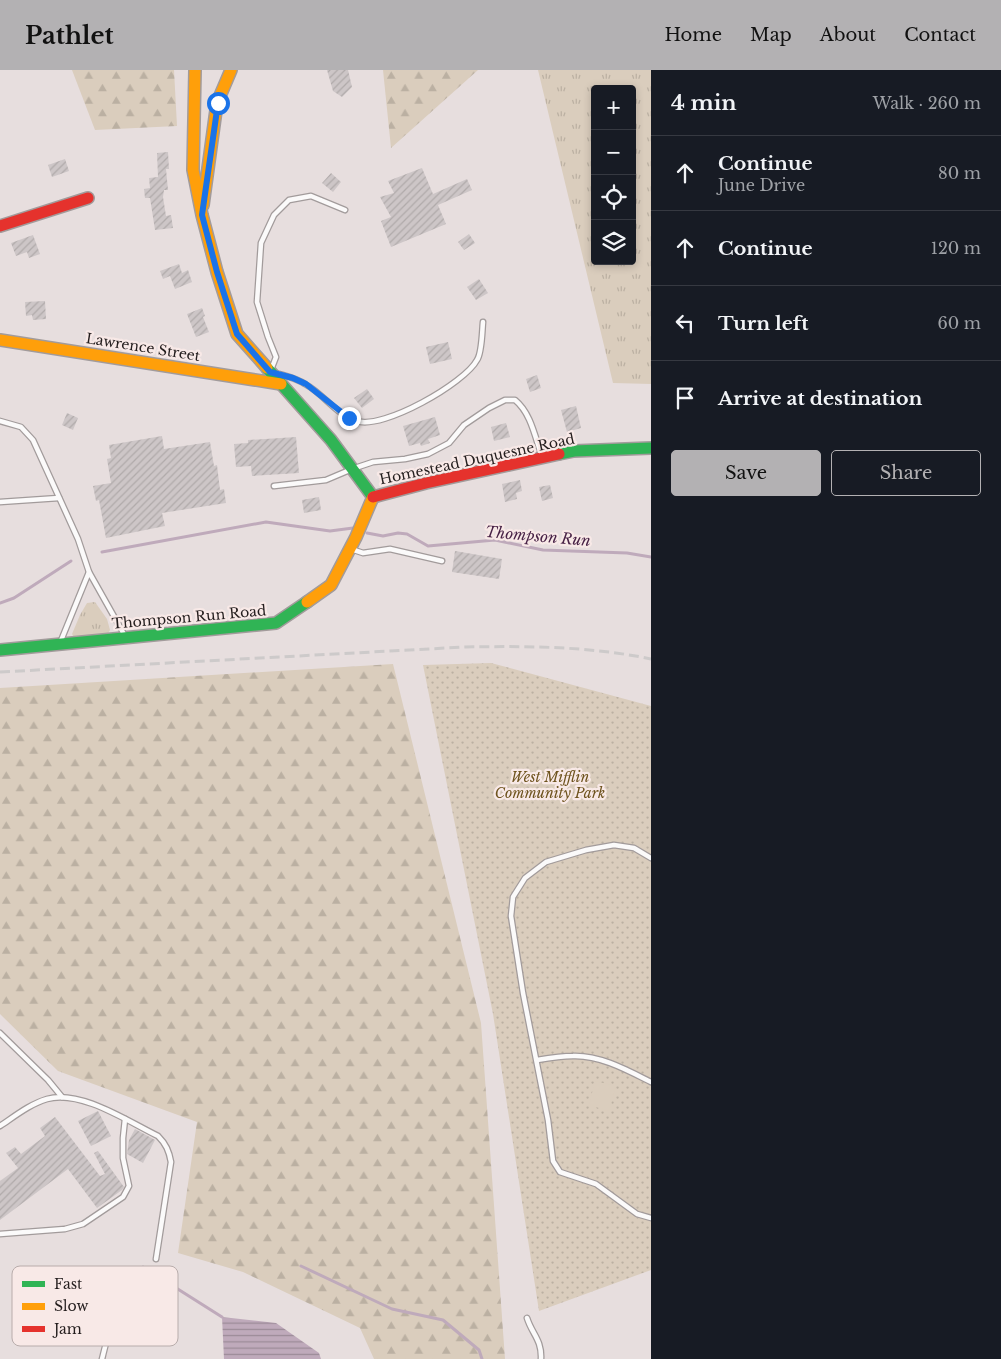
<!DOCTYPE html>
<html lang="en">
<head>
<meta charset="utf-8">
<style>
	body { margin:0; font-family:"Libre Baskerville",serif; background:#20242c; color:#f1f3f6 }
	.controls { position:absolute; right:15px; top:15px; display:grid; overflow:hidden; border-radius:5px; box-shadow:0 2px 8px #0003 }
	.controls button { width:45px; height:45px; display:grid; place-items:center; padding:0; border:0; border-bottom:1px solid #363941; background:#171b24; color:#f1f3f6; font:25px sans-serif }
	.stop { position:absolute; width:15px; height:15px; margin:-11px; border:4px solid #1a73e8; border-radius:50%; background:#fff }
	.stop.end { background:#1a73e8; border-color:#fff; box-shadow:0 1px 5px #0008 }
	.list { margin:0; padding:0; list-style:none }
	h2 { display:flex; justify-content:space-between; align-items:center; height:65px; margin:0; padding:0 20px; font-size:21px }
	h2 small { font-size:16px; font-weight:400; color:#9ea1a6 }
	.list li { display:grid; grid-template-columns:32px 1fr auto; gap:15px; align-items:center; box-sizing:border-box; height:75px; padding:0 20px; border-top:1px solid #363941 }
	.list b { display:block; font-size:19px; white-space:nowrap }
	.list p { margin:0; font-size:16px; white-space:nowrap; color:#9ea1a6 }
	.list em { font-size:16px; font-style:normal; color:#9ea1a6 }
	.actions { display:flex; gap:10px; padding:15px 20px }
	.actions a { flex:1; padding:11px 0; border:1px solid #b3b1b3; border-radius:5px; text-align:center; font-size:18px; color:#b3b1b3 }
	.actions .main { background:#b3b1b3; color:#111 }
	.icon { flex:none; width:28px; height:28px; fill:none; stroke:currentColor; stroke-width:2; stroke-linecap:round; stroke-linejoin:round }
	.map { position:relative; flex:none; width:651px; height:1289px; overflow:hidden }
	header { display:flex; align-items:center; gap:30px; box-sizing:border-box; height:70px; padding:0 25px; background:#b3b1b3; color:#111 }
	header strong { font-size:24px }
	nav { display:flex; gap:28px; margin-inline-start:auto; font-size:18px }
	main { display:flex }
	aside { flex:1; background:#171b24 }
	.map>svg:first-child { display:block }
	.grass { fill:url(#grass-tufts); fill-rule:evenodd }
	.forest { fill:url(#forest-firs) }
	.park { fill:url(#park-dots) }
	.pitch { fill:#dacdbd }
	.water { fill:url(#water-rules) }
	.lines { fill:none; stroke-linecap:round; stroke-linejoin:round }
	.stream { stroke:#bfaabb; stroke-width:3 }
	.building { fill:url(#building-hatch) }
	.lane-casing { stroke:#a29b9b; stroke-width:7 }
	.fast-casing { stroke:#a29b9b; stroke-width:14 }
	.slow-casing { stroke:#a29b9b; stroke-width:14 }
	.jam-casing { stroke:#a29b9b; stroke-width:14 }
	.lane { stroke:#fbfafa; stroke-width:4.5 }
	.fast { stroke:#30b455; stroke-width:11 }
	.slow { stroke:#ff9f0a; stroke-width:11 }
	.jam { stroke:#e5322d; stroke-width:11 }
	.rail { stroke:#cdcaca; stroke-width:3; stroke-dasharray:10 5; stroke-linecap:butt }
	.route { stroke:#1a73e8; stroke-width:6 }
	.labels { text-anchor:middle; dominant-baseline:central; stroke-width:4.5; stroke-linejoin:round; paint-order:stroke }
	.street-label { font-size:14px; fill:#241e1e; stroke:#f8e9e7 }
	.park-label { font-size:14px; font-style:italic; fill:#6e531e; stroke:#f8e9e7 }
	.water-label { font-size:15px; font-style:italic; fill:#482246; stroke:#f8e9e7 }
	.key { fill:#f8e9e7; stroke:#b8acab; stroke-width:1 }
	.key-label { font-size:14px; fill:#241e1e }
</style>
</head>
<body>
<header>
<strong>Pathlet</strong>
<nav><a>Home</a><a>Map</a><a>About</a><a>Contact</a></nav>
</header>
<main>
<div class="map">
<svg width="651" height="1289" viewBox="0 0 651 1289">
	<defs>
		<pattern id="grass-tufts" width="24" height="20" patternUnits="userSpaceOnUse" patternTransform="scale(1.25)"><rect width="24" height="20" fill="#dacdbd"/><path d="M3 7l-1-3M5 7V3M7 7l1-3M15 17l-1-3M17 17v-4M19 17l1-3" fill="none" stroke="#bbb0a2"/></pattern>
		<pattern id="forest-firs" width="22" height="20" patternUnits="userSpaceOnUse" patternTransform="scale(1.25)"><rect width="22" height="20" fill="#dacdbd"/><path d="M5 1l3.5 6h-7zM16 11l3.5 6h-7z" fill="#bbb0a2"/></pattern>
		<pattern id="park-dots" width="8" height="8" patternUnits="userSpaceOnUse" patternTransform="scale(1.25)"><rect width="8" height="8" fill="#dacdbd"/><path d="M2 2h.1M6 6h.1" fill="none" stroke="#bbb0a2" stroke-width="1.8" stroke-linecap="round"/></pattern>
		<pattern id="water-rules" width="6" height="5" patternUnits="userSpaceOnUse" patternTransform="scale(1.25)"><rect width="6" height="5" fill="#bfaabb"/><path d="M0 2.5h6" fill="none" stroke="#9b8a97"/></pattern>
		<pattern id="building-hatch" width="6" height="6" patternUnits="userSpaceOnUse" patternTransform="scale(1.25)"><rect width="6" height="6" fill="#cdc6c7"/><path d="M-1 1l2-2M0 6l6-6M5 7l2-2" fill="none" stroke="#b0aaaa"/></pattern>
	</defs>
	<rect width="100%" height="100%" fill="#e7dede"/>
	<g class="grass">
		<path d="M538,0H651V314L613,313ZM595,19H632V191H595Z"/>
		<polygon points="95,532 107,549 110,560 107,565 76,570 72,564 80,545 87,533"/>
	</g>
	<g class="forest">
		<polygon points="72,0 174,0 177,56 95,60"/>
		<polygon points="383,0 478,0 391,78"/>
		<polygon points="393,594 481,953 505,1289 374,1289 360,1258 243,1202 178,1183 197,1052 58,1001 0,944 0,618"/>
	</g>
	<polygon class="park" points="491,593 651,636 651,1200 539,1241 493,944 423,595"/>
	<polygon class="pitch" points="595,1011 616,1016 609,1041 589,1035"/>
	<polygon class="water" points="222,1247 276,1253 319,1283 321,1289 224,1289"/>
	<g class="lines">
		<g class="stream">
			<polyline points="367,463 383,466 398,463 407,464 428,476 495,470 543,480 627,483 651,487"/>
			<polyline points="102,482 266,452 330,461 353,458"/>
			<polyline points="0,533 14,528 71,491"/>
			<polyline points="301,1196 392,1239 443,1250 479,1280 482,1289"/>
			<polyline points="143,1197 222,1247"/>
		</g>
	</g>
	<g class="building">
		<polygon points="327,0 348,0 352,17 342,27 333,21"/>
		<polygon points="168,82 169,99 166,99 168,120 164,120 163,127 166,146 171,145 173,158 155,160 150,128 145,128 144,119 150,118 149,108 158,107 157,83"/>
		<polygon points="65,89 69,101 52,107 48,95"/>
		<polygon points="422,98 433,124 467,109 472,120 438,135 446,154 391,177 381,151 391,147 380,127 394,123 388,111"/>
		<polygon points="331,103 341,112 333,122 322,113"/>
		<polygon points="469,164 475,173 464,180 458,172"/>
		<polygon points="33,165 40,184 29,188 27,182 16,186 11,173"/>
		<polygon points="179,194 182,203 188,200 192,212 175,219 170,206 163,209 160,201"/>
		<polygon points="479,209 488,223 476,230 467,217"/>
		<polygon points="45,231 46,249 33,250 32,245 26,246 25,232"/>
		<polygon points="202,238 205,246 203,247 209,262 196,267 187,244"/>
		<polygon points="448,272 452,289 430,294 426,277"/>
		<polygon points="537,305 541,318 530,322 526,309"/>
		<polygon points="367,319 374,329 362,338 354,328"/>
		<polygon points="576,336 581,358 567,362 561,340"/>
		<polygon points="67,343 78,348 73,360 62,355"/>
		<polygon points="435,347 440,365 428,369 430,373 421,376 420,373 409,376 403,356"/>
		<polygon points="506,353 510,367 494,371 491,357"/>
		<polygon points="162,366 164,379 210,372 214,396 217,395 220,420 224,419 226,433 162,443 165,456 106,468 99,430 96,431 93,416 111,413 107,389 111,388 109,375"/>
		<polygon points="296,367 299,403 252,406 251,396 236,397 234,374 248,373 248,370"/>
		<polygon points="520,410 522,421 516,423 517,429 505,432 502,414"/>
		<polygon points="550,415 553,428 542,431 539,417"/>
		<polygon points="319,427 321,440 304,443 302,430"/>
		<polygon points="455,481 502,489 499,509 452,502"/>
		<polygon points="98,1041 111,1066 91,1076 78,1051"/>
		<polygon points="55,1047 100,1106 105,1104 94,1083 98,1081 124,1117 122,1120 97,1138 68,1099 0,1150 0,1111 18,1098 6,1083 15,1077 21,1084 45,1066 40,1058"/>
		<polygon points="135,1059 155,1070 143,1093 127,1084 129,1070"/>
	</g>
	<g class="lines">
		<g class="lane-casing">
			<g id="lane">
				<polyline points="271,300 276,287 268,267 257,232 261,173 274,145 289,130 311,126 345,140"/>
				<path d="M276,303C286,306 296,308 305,314C324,324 336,345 357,351C383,360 465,313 477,290C482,283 482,262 483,252"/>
				<polyline points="0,351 21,357 33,370 78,469 89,502"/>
				<path d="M274,416L326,410L352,399L373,392L405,389L428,384L449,373L464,355L489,338L505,330H515C531,343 535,367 542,387"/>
				<polyline points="0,432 59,428"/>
				<polyline points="351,479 363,483 390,479 442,491"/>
				<polyline points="60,573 89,502 125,566"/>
				<polyline points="651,788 634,778 614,775 586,780 546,792 525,808 513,827 511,846 523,923 548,1050 553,1091 560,1102 596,1114 637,1144 651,1148"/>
				<polyline points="0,963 48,1010 62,1027"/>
				<path d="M537,990C549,988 561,986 573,986C600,985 627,1000 651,1012"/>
				<path d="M0,1056C15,1046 30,1034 47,1029C80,1019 129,1052 158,1066C166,1074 169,1081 171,1092L156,1189"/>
				<polyline points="0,1164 65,1159 83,1154 123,1127 129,1116 123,1088 123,1068 125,1049"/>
				<polyline points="79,1244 106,1273"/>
				<path d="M527,1248C532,1264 542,1270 541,1289"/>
				<path d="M106,1273C114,1271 123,1270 130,1266C147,1258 147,1232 150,1216"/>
				<polyline points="102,1289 106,1273"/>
			</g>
		</g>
		<g class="fast-casing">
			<g id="fast">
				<polyline points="267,298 331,370 373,427"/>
				<polyline points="559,384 574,381 651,378"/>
				<polyline points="0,580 276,553 307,532"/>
			</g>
		</g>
		<g class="slow-casing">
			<g id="slow">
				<polyline points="195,0 193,100 202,145 217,202 237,264 267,298"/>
				<polyline points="203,135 217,33 231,0"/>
				<polyline points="0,270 281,314"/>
				<polyline points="307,532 331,515 356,467 373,427"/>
			</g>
		</g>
		<g class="jam-casing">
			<g id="jam">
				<polyline points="0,156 88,128"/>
				<polyline points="373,427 426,413 559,384"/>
			</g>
		</g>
		<use href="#lane" class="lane"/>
		<use href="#fast" class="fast"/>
		<use href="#slow" class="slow"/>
		<use href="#jam" class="jam"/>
		<path class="rail" d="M0,602L465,577C527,576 589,576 651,589"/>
	</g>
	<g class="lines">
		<polyline class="route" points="218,33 202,145 217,202 237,264 270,302 293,308 306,314 349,348"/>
	</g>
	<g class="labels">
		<g class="street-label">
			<text transform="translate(143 277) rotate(9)">Lawrence Street</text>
			<text transform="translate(477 389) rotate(-12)">Homestead Duquesne Road</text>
			<text transform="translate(189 547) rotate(-5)">Thompson Run Road</text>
		</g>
		<g class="park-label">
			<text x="550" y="707">West Mifflin<tspan x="550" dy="16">Community Park</tspan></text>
		</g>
		<g class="water-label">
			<text transform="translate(538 466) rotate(5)">Thompson Run</text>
		</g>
	</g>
	<rect x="12" y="1196" width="166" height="80" rx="8" class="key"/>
	<rect x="22" y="1211" width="23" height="6" fill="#30b455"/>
	<rect x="22" y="1233" width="23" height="7" fill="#ff9f0a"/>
	<rect x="22" y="1256" width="23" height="6" fill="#e5322d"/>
	<g class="key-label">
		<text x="54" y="1219">Fast</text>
		<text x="54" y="1241">Slow</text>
		<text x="54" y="1264">Jam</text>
	</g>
</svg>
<div class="controls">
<button>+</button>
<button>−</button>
<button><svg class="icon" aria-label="locate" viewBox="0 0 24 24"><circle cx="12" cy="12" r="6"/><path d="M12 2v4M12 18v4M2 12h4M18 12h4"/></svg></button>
<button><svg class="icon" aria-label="layers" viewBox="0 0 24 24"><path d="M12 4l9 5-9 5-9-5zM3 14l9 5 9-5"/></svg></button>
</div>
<div class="stop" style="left:218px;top:33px"></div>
<div class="stop end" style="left:349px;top:348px"></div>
</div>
<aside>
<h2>4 min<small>Walk · 260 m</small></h2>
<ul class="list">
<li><svg class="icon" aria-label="ahead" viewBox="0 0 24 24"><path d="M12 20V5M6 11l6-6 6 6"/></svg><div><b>Continue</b><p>June Drive</p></div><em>80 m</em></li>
<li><svg class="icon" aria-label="ahead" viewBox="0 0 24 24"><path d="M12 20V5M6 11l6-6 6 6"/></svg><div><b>Continue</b></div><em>120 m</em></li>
<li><svg class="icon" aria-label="left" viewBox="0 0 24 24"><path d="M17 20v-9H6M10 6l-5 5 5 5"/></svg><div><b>Turn left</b></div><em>60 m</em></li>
<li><svg class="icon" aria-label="arrive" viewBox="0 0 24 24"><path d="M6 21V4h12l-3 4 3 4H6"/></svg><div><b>Arrive at destination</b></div></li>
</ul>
<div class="actions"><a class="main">Save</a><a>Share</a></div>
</aside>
</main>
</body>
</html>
